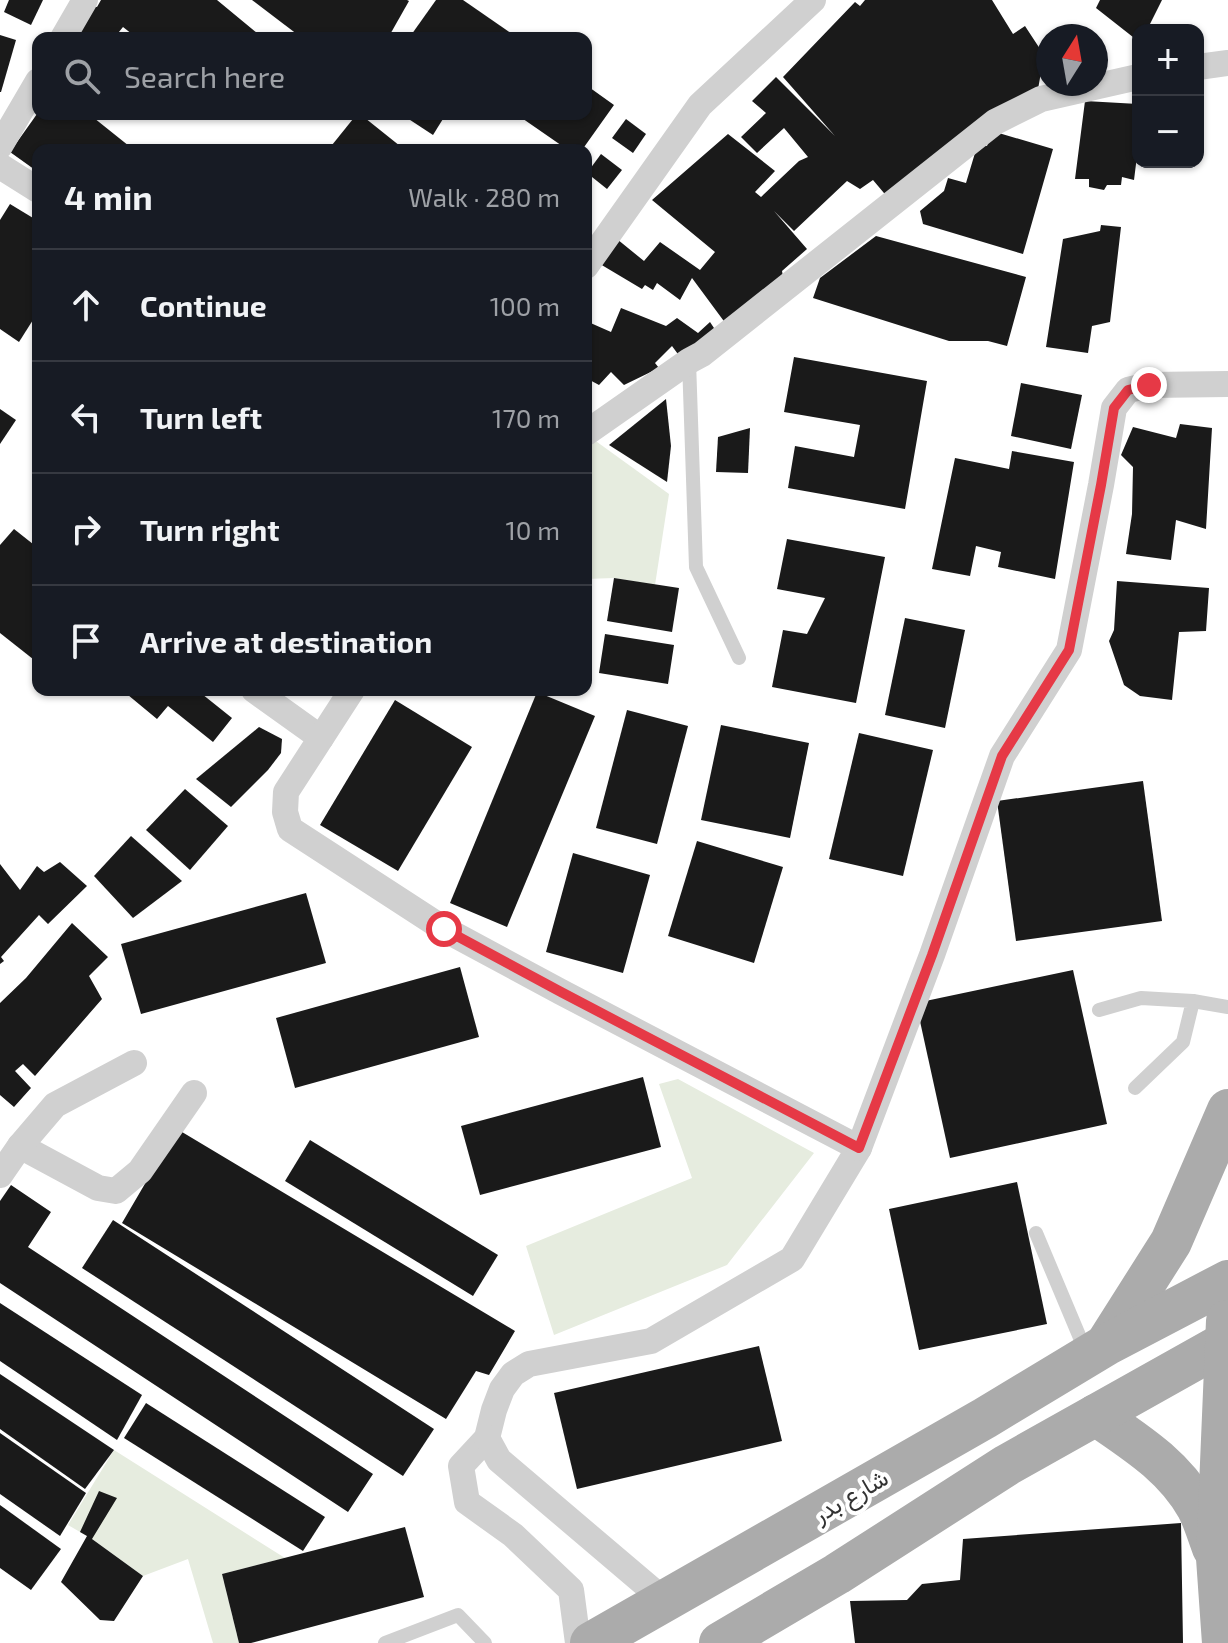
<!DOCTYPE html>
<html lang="en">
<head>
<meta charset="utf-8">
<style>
	body { margin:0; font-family:"Exo 2",Vazirmatn,sans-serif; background:#20242c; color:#f1f3f6 }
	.controls { position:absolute; right:24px; top:24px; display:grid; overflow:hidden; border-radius:16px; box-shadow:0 2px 6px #0004 }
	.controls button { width:72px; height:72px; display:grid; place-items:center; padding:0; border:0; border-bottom:2px solid #363941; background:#171b24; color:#f1f3f6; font:40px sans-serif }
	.compass { position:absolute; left:1036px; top:24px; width:72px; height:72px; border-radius:50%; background:#171b24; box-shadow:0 2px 6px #0004; rotate:11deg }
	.stop { position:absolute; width:24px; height:24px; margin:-18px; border:6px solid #e63946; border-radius:50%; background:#fff }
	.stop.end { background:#e63946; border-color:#fff; box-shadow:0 2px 8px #0008 }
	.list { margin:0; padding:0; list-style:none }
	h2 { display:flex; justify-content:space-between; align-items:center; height:104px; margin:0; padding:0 32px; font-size:34px }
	h2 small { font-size:26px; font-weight:400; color:#9ea1a6 }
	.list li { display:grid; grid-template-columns:52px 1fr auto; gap:24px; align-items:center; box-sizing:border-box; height:112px; padding:0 32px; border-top:2px solid #363941 }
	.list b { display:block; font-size:30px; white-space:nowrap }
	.list em { font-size:26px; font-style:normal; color:#9ea1a6 }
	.icon { flex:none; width:44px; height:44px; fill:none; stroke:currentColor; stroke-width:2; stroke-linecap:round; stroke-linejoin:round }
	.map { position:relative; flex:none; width:1228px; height:1643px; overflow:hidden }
	.search { position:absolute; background:#171b24; box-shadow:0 2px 6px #0004; left:32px; top:32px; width:560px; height:88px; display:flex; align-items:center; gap:20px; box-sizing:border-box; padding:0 28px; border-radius:16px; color:#9ea1a6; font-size:30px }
	.panel { position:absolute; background:#171b24; box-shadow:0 2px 6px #0004; left:32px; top:144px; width:560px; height:552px; border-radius:16px }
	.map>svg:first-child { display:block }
	.green { fill:#e6ecdf }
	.building { fill:#1a1a1a }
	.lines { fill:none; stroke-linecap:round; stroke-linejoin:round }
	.lane { stroke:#d0d0d0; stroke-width:14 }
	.street { stroke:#d0d0d0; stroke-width:26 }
	.primary { stroke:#ababab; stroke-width:42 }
	.route { stroke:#e63946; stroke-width:10 }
	.labels { text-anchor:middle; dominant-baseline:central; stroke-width:8; stroke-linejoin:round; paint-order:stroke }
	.street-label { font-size:24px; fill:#333; stroke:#fff }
</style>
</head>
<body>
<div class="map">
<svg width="1228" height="1643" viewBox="0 0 1228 1643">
	<rect width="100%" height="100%" fill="#fff"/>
	<g class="green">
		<polygon points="586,434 669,494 655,585 614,578 586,579"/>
		<polygon points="678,1079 814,1153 727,1265 554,1335 526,1246 692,1178 659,1084"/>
		<polygon points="114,1450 285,1558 222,1574 239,1643 213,1643 188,1559 143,1576 92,1539 68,1525"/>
	</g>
	<g class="building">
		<polygon points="9,0 43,0 31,25 4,12"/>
		<polygon points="101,0 217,0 263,38 137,38 123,27 114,38 77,38 92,6 97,7"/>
		<polygon points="252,0 407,0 409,1 388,38 302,38"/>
		<polygon points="436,0 463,0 518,38 409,38"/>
		<polygon points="865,0 992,0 1013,34 1025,26 1044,55 1037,95 889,199 873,180 860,189 847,181 794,231 774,211 807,249 782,271 784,282 726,324 692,278 680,300 657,283 653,290 645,285 642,289 595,261 612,235 644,261 660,242 700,270 715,252 652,200 728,134 775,171 755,192 761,197 799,161 808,157 784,128 757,153 741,137 766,113 752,101 776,77 835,136 783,77 855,2 860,6"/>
		<polygon points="1100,0 1162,0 1147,30 1138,30 1138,41 1096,8"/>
		<polygon points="0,35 16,40 1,92 0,92"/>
		<polygon points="586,85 614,105 582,150 568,150 516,114 586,114"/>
		<polygon points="1085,101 1138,104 1138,148 1134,180 1122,177 1121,185 1107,185 1104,190 1089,187 1089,179 1075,179"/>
		<polygon points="37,114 89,114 134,150 38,150 38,172 10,152"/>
		<polygon points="357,114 360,114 405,150 328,150"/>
		<polygon points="401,114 446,114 433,135"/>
		<polygon points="626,119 646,134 633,153 612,138"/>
		<polygon points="992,131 1053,149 1023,254 923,224 920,211 944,191 948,178 966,183 978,143 987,146"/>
		<polygon points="601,154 622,170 607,189 587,173"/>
		<polygon points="10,204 38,221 38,312 19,342 0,329 0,220"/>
		<polygon points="1101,225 1121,227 1110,322 1092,326 1088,353 1046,347 1063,239 1100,231"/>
		<polygon points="876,236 1026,277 1007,346 988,341 949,341 813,298 820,278"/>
		<polygon points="621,308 666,326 677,318 698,333 710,322 720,337 683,361 672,346 655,363 659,368 624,385 611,372 599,385 586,378 586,321 611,332"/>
		<polygon points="794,357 927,381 905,509 788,488 795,446 854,457 860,425 784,412"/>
		<polygon points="1021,383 1082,395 1071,449 1011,436"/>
		<polygon points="666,399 671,446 667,482 609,445"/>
		<polygon points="0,409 16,420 0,444"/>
		<polygon points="1180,424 1212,428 1206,529 1176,520 1171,560 1126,554 1132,514 1133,467 1121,455 1133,427 1176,438"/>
		<polygon points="750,428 748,473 716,472 718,437"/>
		<polygon points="1012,451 1074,462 1055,579 998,567 1001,552 976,546 970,576 932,569 955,458 1009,469"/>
		<polygon points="14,529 38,548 38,663 0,633 0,545"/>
		<polygon points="787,539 885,557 856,703 772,687 783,630 807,634 825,598 777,589"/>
		<polygon points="614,578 679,588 672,632 607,621"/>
		<polygon points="1117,581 1209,588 1206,631 1179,632 1172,700 1140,696 1124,685 1109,641 1114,630"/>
		<polygon points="905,618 965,630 945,728 885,715"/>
		<polygon points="605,634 674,645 668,684 599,673"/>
		<polygon points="122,690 197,690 232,718 213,742 168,706 157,719"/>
		<polygon points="537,692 595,716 507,927 450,903"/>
		<polygon points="395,700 472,747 398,871 320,825"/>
		<polygon points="627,710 688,726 657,844 596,828"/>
		<polygon points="721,725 809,743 790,838 701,820"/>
		<polygon points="259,727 282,739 281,753 268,770 231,807 196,779"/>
		<polygon points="859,733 933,750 903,876 829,859"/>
		<polygon points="1143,781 1162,921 1016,941 997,801"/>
		<polygon points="185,789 228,826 190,870 146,830"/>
		<polygon points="131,836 182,881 133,918 94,876"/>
		<polygon points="697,841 783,867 754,963 668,936"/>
		<polygon points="573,853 650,875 623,973 546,952"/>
		<polygon points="60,862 87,886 48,924 39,915 1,957 4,961 0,964 0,864 20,890 37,866 44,872"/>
		<polygon points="306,893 326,963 141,1014 121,944"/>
		<polygon points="72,923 108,957 89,976 102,999 35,1076 23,1064 15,1071 31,1088 14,1107 0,1095 0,1003 26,978"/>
		<polygon points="460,967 479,1037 295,1088 276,1018"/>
		<polygon points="1073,970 1107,1124 950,1158 916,1003"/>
		<polygon points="643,1077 661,1147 480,1195 461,1126"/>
		<polygon points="177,1129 515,1331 489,1375 476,1371 446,1419 122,1223"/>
		<polygon points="310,1140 498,1255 473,1296 285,1181"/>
		<polygon points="1017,1182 1047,1324 919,1350 889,1209"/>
		<polygon points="11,1185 51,1212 28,1247 373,1474 348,1512 0,1283 0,1201"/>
		<polygon points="113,1220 434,1429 403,1476 82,1268"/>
		<polygon points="0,1303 142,1395 117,1440 0,1361"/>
		<polygon points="759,1346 782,1441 577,1489 554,1393"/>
		<polygon points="0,1374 114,1450 85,1489 0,1429"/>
		<polygon points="146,1403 325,1517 303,1551 124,1438"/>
		<polygon points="0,1433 86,1493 60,1536 0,1494"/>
		<polygon points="99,1491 117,1498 92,1539 143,1576 114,1621 100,1620 61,1582 87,1536 80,1532"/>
		<polygon points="0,1505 61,1549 31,1590 0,1568"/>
		<polygon points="1181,1523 1183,1643 855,1643 850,1601 907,1600 922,1584 960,1580 963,1539"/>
		<polygon points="405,1527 424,1597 251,1643 239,1643 222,1574"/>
	</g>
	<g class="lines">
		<g class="lane">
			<polyline points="689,361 696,567 739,658"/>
			<polyline points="1193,1001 1228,1007"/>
			<polyline points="1099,1010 1141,998 1193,1001 1183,1042 1135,1088"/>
			<polyline points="1036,1233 1086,1352"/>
			<polyline points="385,1643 458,1615 485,1643"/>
		</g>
		<g class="street">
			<polyline points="63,38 85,0"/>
			<polyline points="1198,67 1228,63"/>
			<polyline points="0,146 38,81"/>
			<polyline points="0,166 38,190"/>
			<polyline points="586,266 700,105 813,0"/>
			<polyline points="586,433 689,361 702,354 995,122 1041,99 1138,77"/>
			<polyline points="254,690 321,738"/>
			<polyline points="352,690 286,792 285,812 290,829 444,929 561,992 859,1148 792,1259 651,1341 529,1364 513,1374 502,1389 494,1410 487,1438 461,1466 467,1502 513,1535 571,1590 578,1643"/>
			<polyline points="20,1146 98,1188 116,1191 140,1171 194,1093"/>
			<polyline points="859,1148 932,955 1002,756 1069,650 1101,485 1114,408 1128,390 1149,385 1228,384"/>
			<polyline points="0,1175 20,1146 55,1105 134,1063"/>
			<polyline points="487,1438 499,1460 665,1601"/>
		</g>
		<g class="primary">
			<polyline points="1107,1343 1171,1242 1228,1110"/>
			<path d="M1096,1415C1135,1442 1173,1465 1197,1507C1204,1520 1208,1535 1213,1548"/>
			<polyline points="591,1643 985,1418 1106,1345 1228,1281"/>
			<polyline points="720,1643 837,1574 1007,1465 1228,1341"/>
			<polyline points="1223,1643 1217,1558 1227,1321"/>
		</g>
	</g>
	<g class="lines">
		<polyline class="route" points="444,929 561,992 859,1148 932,955 1002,756 1069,650 1101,485 1114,408 1128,390 1149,385"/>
	</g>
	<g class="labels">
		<g class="street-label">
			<text transform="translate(850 1495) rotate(-30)">شارع بدر</text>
		</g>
	</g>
</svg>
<div class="controls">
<button>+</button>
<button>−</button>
</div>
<svg class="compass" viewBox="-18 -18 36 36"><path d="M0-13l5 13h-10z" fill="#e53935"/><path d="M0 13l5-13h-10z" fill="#9ea1a6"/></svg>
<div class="stop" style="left:444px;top:929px"></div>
<div class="stop end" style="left:1149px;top:385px"></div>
<div class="search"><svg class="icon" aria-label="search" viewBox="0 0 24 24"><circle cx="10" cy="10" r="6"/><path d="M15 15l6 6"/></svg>Search here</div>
<section class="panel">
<h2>4 min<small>Walk · 280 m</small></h2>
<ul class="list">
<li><svg class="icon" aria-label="ahead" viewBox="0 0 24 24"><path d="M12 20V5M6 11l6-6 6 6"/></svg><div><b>Continue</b></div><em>100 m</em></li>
<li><svg class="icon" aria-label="left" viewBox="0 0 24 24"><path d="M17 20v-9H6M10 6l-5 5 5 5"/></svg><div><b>Turn left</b></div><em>170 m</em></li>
<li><svg class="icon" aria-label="right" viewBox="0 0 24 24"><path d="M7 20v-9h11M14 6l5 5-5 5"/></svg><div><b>Turn right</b></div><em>10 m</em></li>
<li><svg class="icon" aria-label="arrive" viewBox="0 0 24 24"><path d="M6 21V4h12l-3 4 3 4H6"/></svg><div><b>Arrive at destination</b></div></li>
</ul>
</section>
</div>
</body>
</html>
